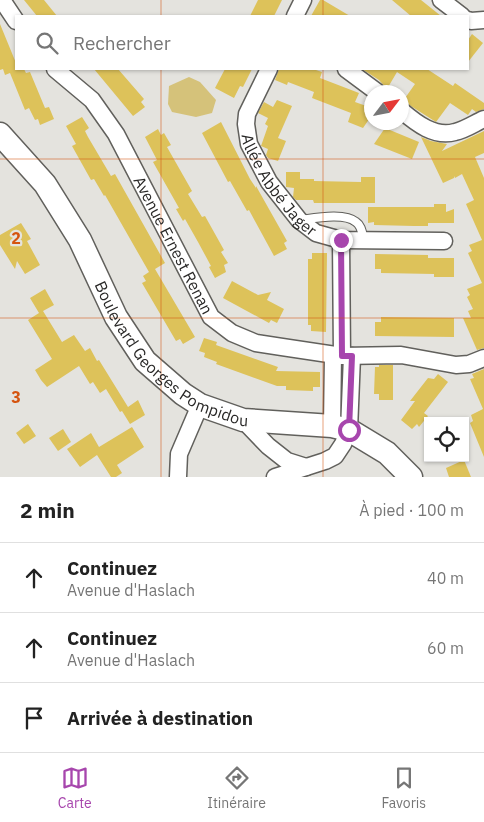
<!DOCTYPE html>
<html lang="fr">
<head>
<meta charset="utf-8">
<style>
	body { margin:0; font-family:"IBM Plex Sans",sans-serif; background:#f6f6f6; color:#222 }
	.controls { position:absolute; right:15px; bottom:15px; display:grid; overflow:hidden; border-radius:0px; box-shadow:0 1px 4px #0004 }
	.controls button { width:45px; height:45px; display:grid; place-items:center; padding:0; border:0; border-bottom:1px solid #e0e0e0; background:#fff; color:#222; font:25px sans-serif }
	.compass { position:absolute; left:364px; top:85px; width:45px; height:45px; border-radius:50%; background:#fff; box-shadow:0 1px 4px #0004; rotate:58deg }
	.stop { position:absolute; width:15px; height:15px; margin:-11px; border:4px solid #a746ad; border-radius:50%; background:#fff }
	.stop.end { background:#a746ad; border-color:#fff; box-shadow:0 1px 5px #0008 }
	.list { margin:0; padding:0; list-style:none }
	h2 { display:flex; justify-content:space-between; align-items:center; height:65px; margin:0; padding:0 20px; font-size:21px }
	h2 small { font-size:16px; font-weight:400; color:#767676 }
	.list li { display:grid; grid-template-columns:32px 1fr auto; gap:15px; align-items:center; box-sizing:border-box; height:70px; padding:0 20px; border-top:1px solid #e0e0e0 }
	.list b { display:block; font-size:19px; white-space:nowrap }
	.list p { margin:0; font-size:16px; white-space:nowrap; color:#767676 }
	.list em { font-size:16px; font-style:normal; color:#767676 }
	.icon { flex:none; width:28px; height:28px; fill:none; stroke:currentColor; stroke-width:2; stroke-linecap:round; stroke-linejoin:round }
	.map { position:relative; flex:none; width:484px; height:477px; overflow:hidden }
	.search { position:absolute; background:#fff; box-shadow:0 1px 4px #0004; left:15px; right:15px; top:15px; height:55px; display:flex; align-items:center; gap:12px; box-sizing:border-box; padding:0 18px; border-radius:0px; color:#767676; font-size:19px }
	.sheet { height:275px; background:#fff }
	nav { display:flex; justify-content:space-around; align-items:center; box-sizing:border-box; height:70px; border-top:1px solid #e0e0e0; background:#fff; font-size:14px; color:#767676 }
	nav a { display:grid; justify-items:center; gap:2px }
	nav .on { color:#a746ad }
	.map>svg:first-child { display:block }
	.green { fill:#d5c27a }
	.building { fill:#ddc25a }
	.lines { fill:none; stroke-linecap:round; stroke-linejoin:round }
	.lane-casing { stroke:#61605c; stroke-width:10 }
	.street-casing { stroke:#61605c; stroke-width:19 }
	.secondary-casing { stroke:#61605c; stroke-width:25 }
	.lane { stroke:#fff; stroke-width:8 }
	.street { stroke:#fff; stroke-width:16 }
	.secondary { stroke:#fff; stroke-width:22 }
	.route { stroke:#a746ad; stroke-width:6 }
	.grid { fill:none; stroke:#d5540f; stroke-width:1; stroke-opacity:0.55 }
	.labels { text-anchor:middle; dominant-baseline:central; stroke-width:4.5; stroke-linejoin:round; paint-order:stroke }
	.street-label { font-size:16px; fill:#292827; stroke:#e4e3de }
	.grid-label { font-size:16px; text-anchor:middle; font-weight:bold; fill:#d5540f; stroke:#e4e3de; stroke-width:4.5; stroke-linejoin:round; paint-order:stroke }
</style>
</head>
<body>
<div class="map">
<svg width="484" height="477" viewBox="0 0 484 477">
	<rect width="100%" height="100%" fill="#e4e3de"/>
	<polygon class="green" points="189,77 200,82 216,100 212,113 196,117 172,112 168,104 169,86"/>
	<g class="building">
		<polygon points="24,0 44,0 57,16 37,16"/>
		<polygon points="258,0 282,0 274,16 250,16"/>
		<polygon points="320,0 323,0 350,16 311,16"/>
		<polygon points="392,0 421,0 441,16 411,16"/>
		<polygon points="0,24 16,63 16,69 24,69 26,73 30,72 45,108 49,107 54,119 40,125 38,119 35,120 29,108 25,110 10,73 5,75 3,69 0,70"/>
		<polygon points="472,34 483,43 468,62 468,40"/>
		<polygon points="94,69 118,69 144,99 141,102 145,107 133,116"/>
		<polygon points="225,69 252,69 243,87 240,86 234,98 215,88"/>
		<polygon points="279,69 313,69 322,72 320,78 359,93 355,102 372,108 372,115 363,128 348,122 351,113 312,98 314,92 288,82 287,85 275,80"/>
		<polygon points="362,69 427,69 453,86 455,83 484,103 484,109 476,112 472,109 468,115 450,103 436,122 403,101 415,84 397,72 387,89 379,80"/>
		<polygon points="277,100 292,106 278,138 286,141 278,161 268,158 266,155 268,149 261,146 268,126 265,124 268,118 258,113 264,102 273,107"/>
		<polygon points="82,117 89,128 85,131 88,137 111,176 115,174 165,263 155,269 195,337 183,344 180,339 176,341 142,283 146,281 143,276 149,272 105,195 104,196 94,179 91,180 72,146 76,144 66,126"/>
		<polygon points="221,122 250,179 256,188 256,186 287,241 284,243 287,249 274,256 249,210 247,211 230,181 228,182 202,133"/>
		<polygon points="385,128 419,142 412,159 374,144"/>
		<polygon points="158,129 161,135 164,133 171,145 167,147 192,191 188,194 202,217 205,216 224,250 221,252 228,263 224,265 226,272 215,278 209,267 211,266 198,242 185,219 183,221 176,209 179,208 153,162 157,160 145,137"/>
		<polygon points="484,131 484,153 475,157 484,178 484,348 477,350 463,318 471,318 468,311 473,309 467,297 470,295 467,289 482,283 468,253 472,251 469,245 482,240 466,204 474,200 462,174 455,178 454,176 454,178 443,183 421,137 431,141 447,144 442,151"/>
		<polygon points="286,172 300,172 300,179 314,179 314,181 361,182 361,177 375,177 375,203 314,203 313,200 296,200 293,197 294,188 286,187"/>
		<polygon points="434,204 446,204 446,212 454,209 454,223 428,223 428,226 414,226 374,225 374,222 368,223 368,207 434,207"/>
		<polygon points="21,223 31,239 27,241 40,265 25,274 17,261 15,269 0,245 0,235"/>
		<polygon points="312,253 327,253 326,332 311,331 311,325 308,325 308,259 312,259"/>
		<polygon points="375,254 428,255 428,258 454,258 454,277 434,277 434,274 381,273 381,269 375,269"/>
		<polygon points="232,281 258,295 271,292 267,300 284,309 277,323 271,320 269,323 223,298"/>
		<polygon points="45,289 54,305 43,311 62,342 74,335 85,351 90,348 97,361 99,360 128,407 138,400 145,415 130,424 122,411 120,412 106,389 100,393 93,382 90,384 79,366 47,387 41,380 35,370 52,359 28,320 39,313 30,298"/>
		<polygon points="381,317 454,318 454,337 375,336 375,322 381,322"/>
		<polygon points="204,338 217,342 216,345 278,367 276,371 320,372 320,387 313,387 313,391 286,390 286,386 277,386 216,364 217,362 204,357 205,353 199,351"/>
		<polygon points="379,365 393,365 393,400 379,400 379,394 374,394 375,367 379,367"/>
		<polygon points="484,369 484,457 470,423 473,421 471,415 483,409 470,379 474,378 472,374"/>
		<polygon points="438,374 448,382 424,413 428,416 419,427 417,424 412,429 401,420 415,401 410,401 428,378 434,379"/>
		<polygon points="28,424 36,436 24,444 16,433"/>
		<polygon points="132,427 144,447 117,465 122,473 116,477 111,477 97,455 80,467 67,449 91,433 99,447"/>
		<polygon points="63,429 71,442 58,451 49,438"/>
		<polygon points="464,460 471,477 449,477 446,468"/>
	</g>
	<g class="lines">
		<g class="lane-casing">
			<path id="lane" d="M300,220C315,218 345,212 356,222C362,226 362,234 364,240"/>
		</g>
		<g class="street-casing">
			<g id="street">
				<polyline points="2,0 16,21"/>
				<polyline points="441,0 462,16"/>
				<polyline points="295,16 303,0"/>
				<polyline points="468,20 471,21 484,20"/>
				<path id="s1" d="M55,69L92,100L116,134L211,317L232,333L256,343L282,347L342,356L401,355L456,365L469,364L484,358"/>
				<path id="s2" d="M269,69L247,114L246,124L249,144L269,182L299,220L316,233L341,240L444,241"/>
				<polyline points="346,69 377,92"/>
				<path d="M402,111C416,123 435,138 455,132C465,130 475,123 484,119"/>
				<polyline points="341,240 342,356"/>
				<polyline points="243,420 268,446 287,461 306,467"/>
				<polyline points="332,426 333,355"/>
				<polyline points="178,477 179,454 200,405"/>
				<polyline points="275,477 325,461 335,456 343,444 349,430 352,356"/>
			</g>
		</g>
		<g class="secondary-casing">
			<g id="secondary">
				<path id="s3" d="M0,134L45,184L80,240L116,317L145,361L183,394L200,405L243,420L332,426L349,430L387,453L411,477"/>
			</g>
		</g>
		<use href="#lane" class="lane"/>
		<use href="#street" class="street"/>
		<use href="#secondary" class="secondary"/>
	</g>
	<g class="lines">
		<polyline class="route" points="341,240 342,356 352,356 349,430"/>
	</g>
	<path class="grid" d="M161,0V16M323,0V16M161,69V477M323,69V477M0,159H484M0,318H484"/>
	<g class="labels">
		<g class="street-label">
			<text stroke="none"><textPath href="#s2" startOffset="131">Allée Abbé Jager</textPath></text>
			<text stroke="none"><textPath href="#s1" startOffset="215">Avenue Ernest Renan</textPath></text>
			<text stroke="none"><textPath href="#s3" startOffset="286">Boulevard Georges Pompidou</textPath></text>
		</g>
	</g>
	<g class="grid-label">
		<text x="16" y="244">2</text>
		<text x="16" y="403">3</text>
	</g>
</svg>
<div class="controls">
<button><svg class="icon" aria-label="locate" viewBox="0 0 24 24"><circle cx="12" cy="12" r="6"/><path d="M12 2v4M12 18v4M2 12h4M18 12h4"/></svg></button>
</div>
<svg class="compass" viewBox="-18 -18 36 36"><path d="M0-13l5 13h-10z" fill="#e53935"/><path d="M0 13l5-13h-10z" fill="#767676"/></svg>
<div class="stop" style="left:349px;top:430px"></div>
<div class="stop end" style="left:341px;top:240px"></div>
<div class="search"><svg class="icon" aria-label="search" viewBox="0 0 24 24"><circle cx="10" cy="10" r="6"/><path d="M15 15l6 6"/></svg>Rechercher</div>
</div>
<section class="sheet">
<h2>2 min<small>À pied · 100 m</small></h2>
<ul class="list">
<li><svg class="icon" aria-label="ahead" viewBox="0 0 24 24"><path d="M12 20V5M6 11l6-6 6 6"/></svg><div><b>Continuez</b><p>Avenue d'Haslach</p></div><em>40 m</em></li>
<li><svg class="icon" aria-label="ahead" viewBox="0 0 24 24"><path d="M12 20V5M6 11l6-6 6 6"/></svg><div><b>Continuez</b><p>Avenue d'Haslach</p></div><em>60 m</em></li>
<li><svg class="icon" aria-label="arrive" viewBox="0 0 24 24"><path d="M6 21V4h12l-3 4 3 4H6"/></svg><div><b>Arrivée à destination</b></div></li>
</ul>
</section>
<nav>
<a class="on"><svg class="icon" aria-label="map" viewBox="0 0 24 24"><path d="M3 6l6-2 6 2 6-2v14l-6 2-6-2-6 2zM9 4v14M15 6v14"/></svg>Carte</a>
<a><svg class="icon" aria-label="directions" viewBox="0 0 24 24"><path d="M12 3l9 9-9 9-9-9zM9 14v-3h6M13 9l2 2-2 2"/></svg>Itinéraire</a>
<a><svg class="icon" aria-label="saved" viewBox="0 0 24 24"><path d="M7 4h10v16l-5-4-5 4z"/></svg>Favoris</a>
</nav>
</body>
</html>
